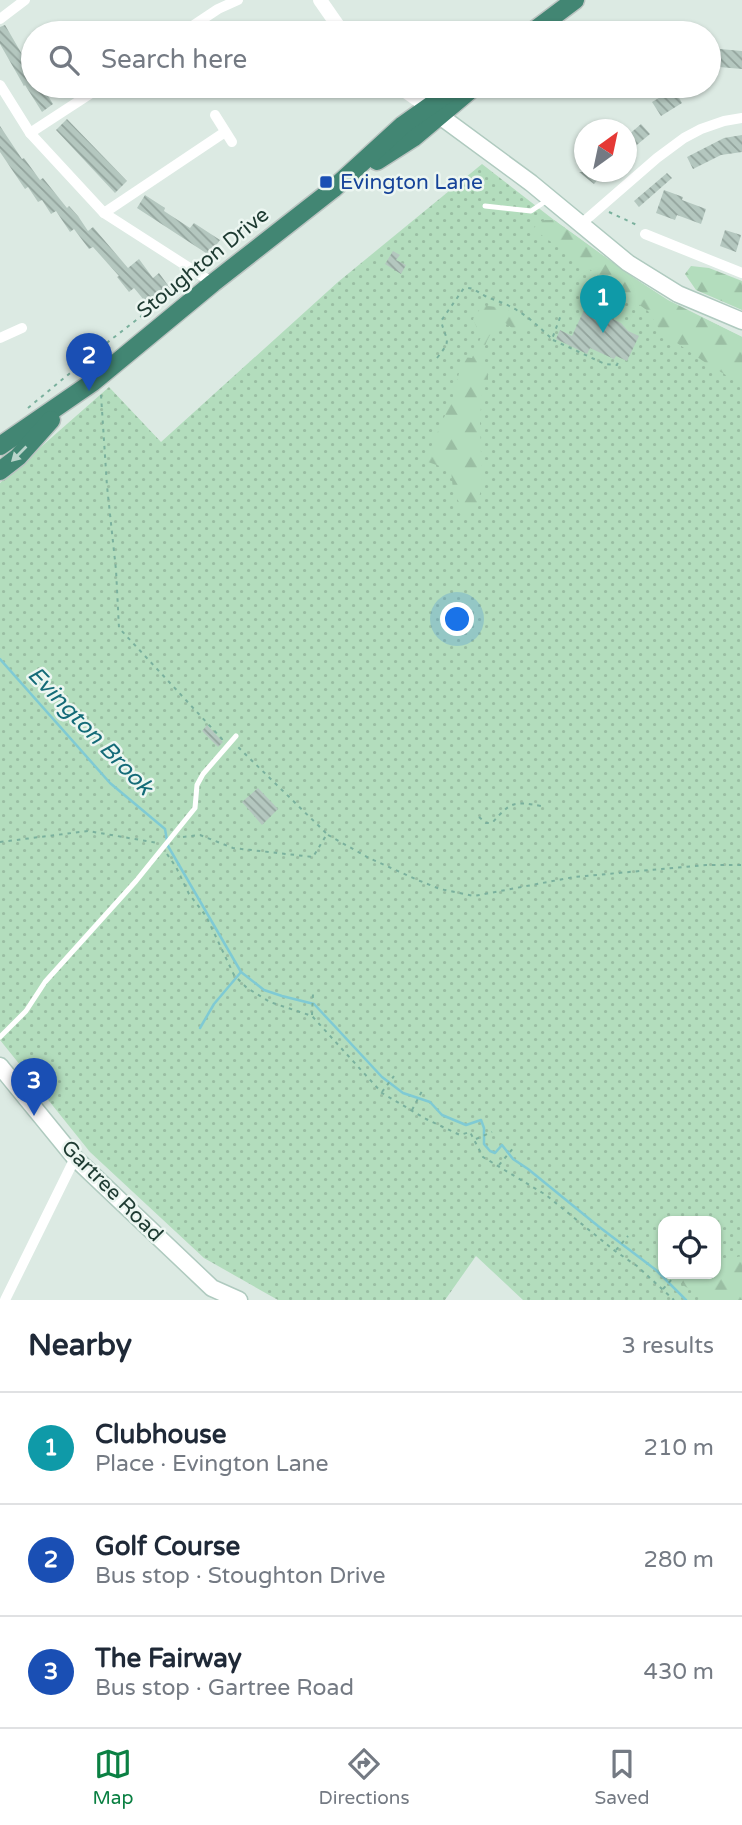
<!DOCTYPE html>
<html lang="en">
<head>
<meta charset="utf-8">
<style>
	body { margin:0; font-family:"Varela Round",sans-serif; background:#f2f2f3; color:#1f2937 }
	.controls { position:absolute; right:21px; bottom:21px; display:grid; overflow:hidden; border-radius:14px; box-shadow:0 2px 5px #0004 }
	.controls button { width:63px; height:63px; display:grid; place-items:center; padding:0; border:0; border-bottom:2px solid #e0e1e3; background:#fff; color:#1f2937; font:35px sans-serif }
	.compass { position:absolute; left:574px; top:119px; width:63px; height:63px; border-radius:50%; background:#fff; box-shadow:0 2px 5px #0004; rotate:33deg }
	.you { position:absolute; left:458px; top:620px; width:24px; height:24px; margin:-18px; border:5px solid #fff; border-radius:50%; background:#1a73e8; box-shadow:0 0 0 10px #1a73e833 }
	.badge { display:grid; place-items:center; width:46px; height:46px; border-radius:50%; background:#0b8043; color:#fff; font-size:23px; font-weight:700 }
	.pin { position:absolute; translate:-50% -58px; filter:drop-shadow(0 2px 4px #0008) }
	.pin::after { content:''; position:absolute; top:37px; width:24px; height:21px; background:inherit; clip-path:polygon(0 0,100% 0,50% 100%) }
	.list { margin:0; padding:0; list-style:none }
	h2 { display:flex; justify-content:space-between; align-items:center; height:91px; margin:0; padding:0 28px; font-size:30px }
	h2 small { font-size:23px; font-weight:400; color:#747a83 }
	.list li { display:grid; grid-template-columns:46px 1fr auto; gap:21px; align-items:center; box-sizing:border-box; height:112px; padding:0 28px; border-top:2px solid #e0e1e3 }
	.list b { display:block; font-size:26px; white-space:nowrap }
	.list p { margin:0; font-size:23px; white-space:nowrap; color:#747a83 }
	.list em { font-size:23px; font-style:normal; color:#747a83 }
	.icon { flex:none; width:38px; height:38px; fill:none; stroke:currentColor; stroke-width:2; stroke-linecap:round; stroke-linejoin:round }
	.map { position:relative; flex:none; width:742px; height:1300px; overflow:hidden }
	.search { position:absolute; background:#fff; box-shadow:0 2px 5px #0004; left:21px; right:21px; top:21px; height:77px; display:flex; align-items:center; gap:18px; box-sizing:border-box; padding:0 24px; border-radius:38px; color:#747a83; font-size:26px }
	.sheet { height:427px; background:#fff }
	nav { display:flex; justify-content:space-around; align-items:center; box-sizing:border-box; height:98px; border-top:2px solid #e0e1e3; background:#fff; font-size:19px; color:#747a83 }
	nav a { display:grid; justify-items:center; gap:4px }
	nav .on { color:#0b8043 }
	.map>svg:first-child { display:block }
	.grass { fill:url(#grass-dots); fill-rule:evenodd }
	.forest { fill:url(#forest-firs) }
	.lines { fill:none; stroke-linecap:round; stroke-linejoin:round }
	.stream { stroke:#7fcad4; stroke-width:2.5 }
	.building { fill:url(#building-back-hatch) }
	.secondary-casing { stroke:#afcabf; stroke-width:19 }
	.trunk-casing { stroke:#bbc4c1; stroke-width:21 }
	.path { stroke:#7ab09d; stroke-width:2; stroke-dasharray:3.5 5; stroke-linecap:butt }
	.service { stroke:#fff; stroke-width:5 }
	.minor { stroke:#fff; stroke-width:10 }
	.tertiary { stroke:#fff; stroke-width:14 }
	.secondary { stroke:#fff; stroke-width:16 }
	.trunk { stroke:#428673; stroke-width:18 }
	.oneway { fill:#b9d4cb }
	.transit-dot { fill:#1a4fb4; stroke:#ecf6f1; stroke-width:2.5 }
	.labels { text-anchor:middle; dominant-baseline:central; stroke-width:5; stroke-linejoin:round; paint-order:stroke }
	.transit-label { font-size:21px; fill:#164399; stroke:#ecf6f1; text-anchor:start }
	.street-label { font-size:21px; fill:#1d3a31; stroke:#ecf6f1 }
	.water-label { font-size:23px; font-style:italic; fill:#146b78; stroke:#ecf6f1 }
</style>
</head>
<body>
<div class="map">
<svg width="742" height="1300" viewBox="0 0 742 1300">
	<defs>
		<pattern id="grass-dots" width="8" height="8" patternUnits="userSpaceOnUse" patternTransform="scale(1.75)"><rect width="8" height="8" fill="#b3ddbd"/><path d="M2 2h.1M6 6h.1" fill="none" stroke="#9abea3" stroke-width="1.8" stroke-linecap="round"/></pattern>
		<pattern id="forest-firs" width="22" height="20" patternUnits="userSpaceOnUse" patternTransform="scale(1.75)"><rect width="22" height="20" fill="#b3ddbd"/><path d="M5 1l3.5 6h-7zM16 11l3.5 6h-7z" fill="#9abea3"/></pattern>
		<pattern id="building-back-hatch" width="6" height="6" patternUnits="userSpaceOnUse" patternTransform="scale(1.75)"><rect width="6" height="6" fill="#b4c7bf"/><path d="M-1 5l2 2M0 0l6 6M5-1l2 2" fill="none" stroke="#92a39c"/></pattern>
	</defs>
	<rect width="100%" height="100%" fill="#dceae3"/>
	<path class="grass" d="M482,164L554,220L634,278L668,301L742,337V1300H523L476,1256L445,1300H278L204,1258L90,1152L0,1040V483L109,387L161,442L338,282ZM663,1221H716V1274H663Z"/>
	<g class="forest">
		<polygon points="545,220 554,220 634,278 668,300 742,337 742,385 703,361 661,332 648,311 533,229 538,223"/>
		<polygon points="691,266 709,268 742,281 742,310 696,290 685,274"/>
		<path d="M482,306C504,306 513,311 531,322L526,332H517L503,321C488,331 476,358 488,374V380L482,392L480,422L482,485L477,507L464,513L453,490L451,470L425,461L453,397L463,357L472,358L481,337L473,319Z"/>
		<polygon points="742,1256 742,1300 708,1300 681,1284 687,1274 716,1274 716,1261"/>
	</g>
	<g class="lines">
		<g class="stream">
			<polyline points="0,659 110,783 165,829 168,846 241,972 264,990 282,996 314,1004 382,1077 403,1093 430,1102 442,1115 466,1125 481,1120 484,1128 484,1144 490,1151 495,1153 502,1145 513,1159 528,1169 598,1226 656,1270 686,1300"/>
			<polyline points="200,1028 214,1004 241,972"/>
		</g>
	</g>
	<g class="building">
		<polygon points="5,25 33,73 33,86 42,86 53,104 42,112 25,85 24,86 0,44 0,27"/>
		<polygon points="720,49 742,51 742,69 719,67"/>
		<polygon points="674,89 682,103 661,116 652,102"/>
		<polygon points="67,119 127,181 115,193 56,130"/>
		<polygon points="641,124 650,134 626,154 626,137"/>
		<polygon points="0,126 22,159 24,158 40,180 43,178 67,208 69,206 78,216 88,231 93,227 128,268 139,259 153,278 159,273 170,288 149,306 134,288 129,292 117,277 119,276 93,247 89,249 74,229 70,232 56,211 51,214 42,200 38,202 28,187 25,189 0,152"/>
		<polygon points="742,135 742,152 721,155 693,169 687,157 724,138"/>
		<polygon points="579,172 604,172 594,184"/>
		<polygon points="667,173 672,178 639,207 634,201"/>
		<polygon points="664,190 683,197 682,200 706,209 701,224 677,215 675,220 656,213"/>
		<polygon points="145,195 165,208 164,211 190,228 194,223 220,240 209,255 137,208"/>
		<polygon points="725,230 741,235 736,252 720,246"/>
		<polygon points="393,251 400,255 396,260 406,265 401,274 385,264"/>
		<polygon points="584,310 597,317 604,315 621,323 628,331 639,336 627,361 616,356 614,359 590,348 587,354 556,339 560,330 572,336"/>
		<polygon points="207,725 223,742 218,747 202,731"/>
		<polygon points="258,788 278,809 262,825 242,802"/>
	</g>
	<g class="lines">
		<g class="secondary-casing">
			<g id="secondary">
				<polyline points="440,116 531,183 628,263 678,294 742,321"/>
				<polyline points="0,1066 75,1158 212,1288 239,1300"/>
			</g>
		</g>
		<g class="trunk-casing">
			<g id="trunk">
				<polyline points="531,33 575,0"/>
				<polyline points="377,161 413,138 475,86"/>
				<polyline points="0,446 93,382 213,283 333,189 403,125 458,86"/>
				<polyline points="0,471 18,457 51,420"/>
			</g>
		</g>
		<g class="path">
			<polyline points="609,212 639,226"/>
			<polyline points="553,340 605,364 617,365 619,359"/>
			<path d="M437,358C452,339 447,343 441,321L464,288C474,287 477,292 485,296C493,300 503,302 511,307C527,315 539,327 552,339L561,315"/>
			<polyline points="101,395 107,486 116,570 119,628 222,739 223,738"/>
			<polyline points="28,408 99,349 180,286 189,282"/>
			<path d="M479,817L486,823H492C511,802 512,801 541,806"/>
			<polyline points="328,835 369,858 420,881 440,889 474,896 574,877 706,865 742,865"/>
			<polyline points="183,837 200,835 233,848 313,857 327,834 238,747"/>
			<polyline points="0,842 88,831 158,843"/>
			<polyline points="167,854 176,867 189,894 206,916 234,975 247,988 270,1002 312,1016 382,1093 426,1119 460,1135 470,1132 483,1157 546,1195 615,1251 637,1266 674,1300"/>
			<polyline points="312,1015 313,993"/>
			<polyline points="382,1092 394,1076"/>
			<polyline points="412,1110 422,1091"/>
			<polyline points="476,1139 492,1132"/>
			<polyline points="499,1165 515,1146"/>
			<polyline points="616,1250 628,1236"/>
			<polyline points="663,1289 674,1277"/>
		</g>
		<g class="service">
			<polyline points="485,206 531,211 546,201"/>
			<polyline points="0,1037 26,1011 45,982 136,881 195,808 197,785 203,774 236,736"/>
		</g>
		<g class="minor">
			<polyline points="0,19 25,0"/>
			<polyline points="182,33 218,9 238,0"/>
			<polyline points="0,85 30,133 104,213 213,283"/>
			<polyline points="215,115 232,142"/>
			<polyline points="30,133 102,86"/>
			<polyline points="104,213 225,132"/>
			<polyline points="581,224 657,158 684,138 701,129 724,121 742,118"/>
			<polyline points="645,234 742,273"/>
			<polyline points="0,338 22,328"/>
			<polyline points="5,1300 75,1158"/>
		</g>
		<g class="tertiary">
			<polyline points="320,0 343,33"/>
			<polyline points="398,86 434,111"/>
		</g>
		<use href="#secondary" class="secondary"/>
		<use href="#trunk" class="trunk"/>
	</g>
	<defs><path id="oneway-solid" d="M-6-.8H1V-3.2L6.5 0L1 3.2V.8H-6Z" transform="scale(1.75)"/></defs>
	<use class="oneway" href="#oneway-solid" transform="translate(19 454) rotate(135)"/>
	<rect class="transit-dot" x="319" y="175" width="14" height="14" rx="3.5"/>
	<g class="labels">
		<g class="transit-label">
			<text x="340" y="182">Evington Lane</text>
		</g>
		<g class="street-label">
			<text transform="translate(203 263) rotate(-39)">Stoughton Drive</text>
			<text transform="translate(112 1191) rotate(45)">Gartree Road</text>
		</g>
		<g class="water-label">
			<text transform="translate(90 731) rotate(46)">Evington Brook</text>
		</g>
	</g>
</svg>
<div class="controls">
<button><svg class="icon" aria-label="locate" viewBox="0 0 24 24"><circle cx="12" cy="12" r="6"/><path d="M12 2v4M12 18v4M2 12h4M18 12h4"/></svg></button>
</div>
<svg class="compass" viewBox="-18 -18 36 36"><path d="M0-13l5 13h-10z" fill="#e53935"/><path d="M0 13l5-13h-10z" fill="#747a83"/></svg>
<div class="you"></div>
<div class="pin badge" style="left:603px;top:333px;background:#0f9aa8">1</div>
<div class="pin badge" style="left:89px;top:391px;background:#1a4fb4">2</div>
<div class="pin badge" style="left:34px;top:1116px;background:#1a4fb4">3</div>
<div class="search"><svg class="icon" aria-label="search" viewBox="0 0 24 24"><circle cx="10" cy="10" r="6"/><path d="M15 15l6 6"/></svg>Search here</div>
</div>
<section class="sheet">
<h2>Nearby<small>3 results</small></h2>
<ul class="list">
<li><span class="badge" style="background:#0f9aa8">1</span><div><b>Clubhouse</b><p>Place · Evington Lane</p></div><em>210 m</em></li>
<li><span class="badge" style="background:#1a4fb4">2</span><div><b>Golf Course</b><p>Bus stop · Stoughton Drive</p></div><em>280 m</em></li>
<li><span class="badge" style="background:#1a4fb4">3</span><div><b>The Fairway</b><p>Bus stop · Gartree Road</p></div><em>430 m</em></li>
</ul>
</section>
<nav>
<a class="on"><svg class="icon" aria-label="map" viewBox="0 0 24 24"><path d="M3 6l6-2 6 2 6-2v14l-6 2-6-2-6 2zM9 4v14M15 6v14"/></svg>Map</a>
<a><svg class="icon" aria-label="directions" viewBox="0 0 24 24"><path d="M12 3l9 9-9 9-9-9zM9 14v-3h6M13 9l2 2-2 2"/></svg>Directions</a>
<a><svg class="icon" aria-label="saved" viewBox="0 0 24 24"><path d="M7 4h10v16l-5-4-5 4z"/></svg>Saved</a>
</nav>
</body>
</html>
